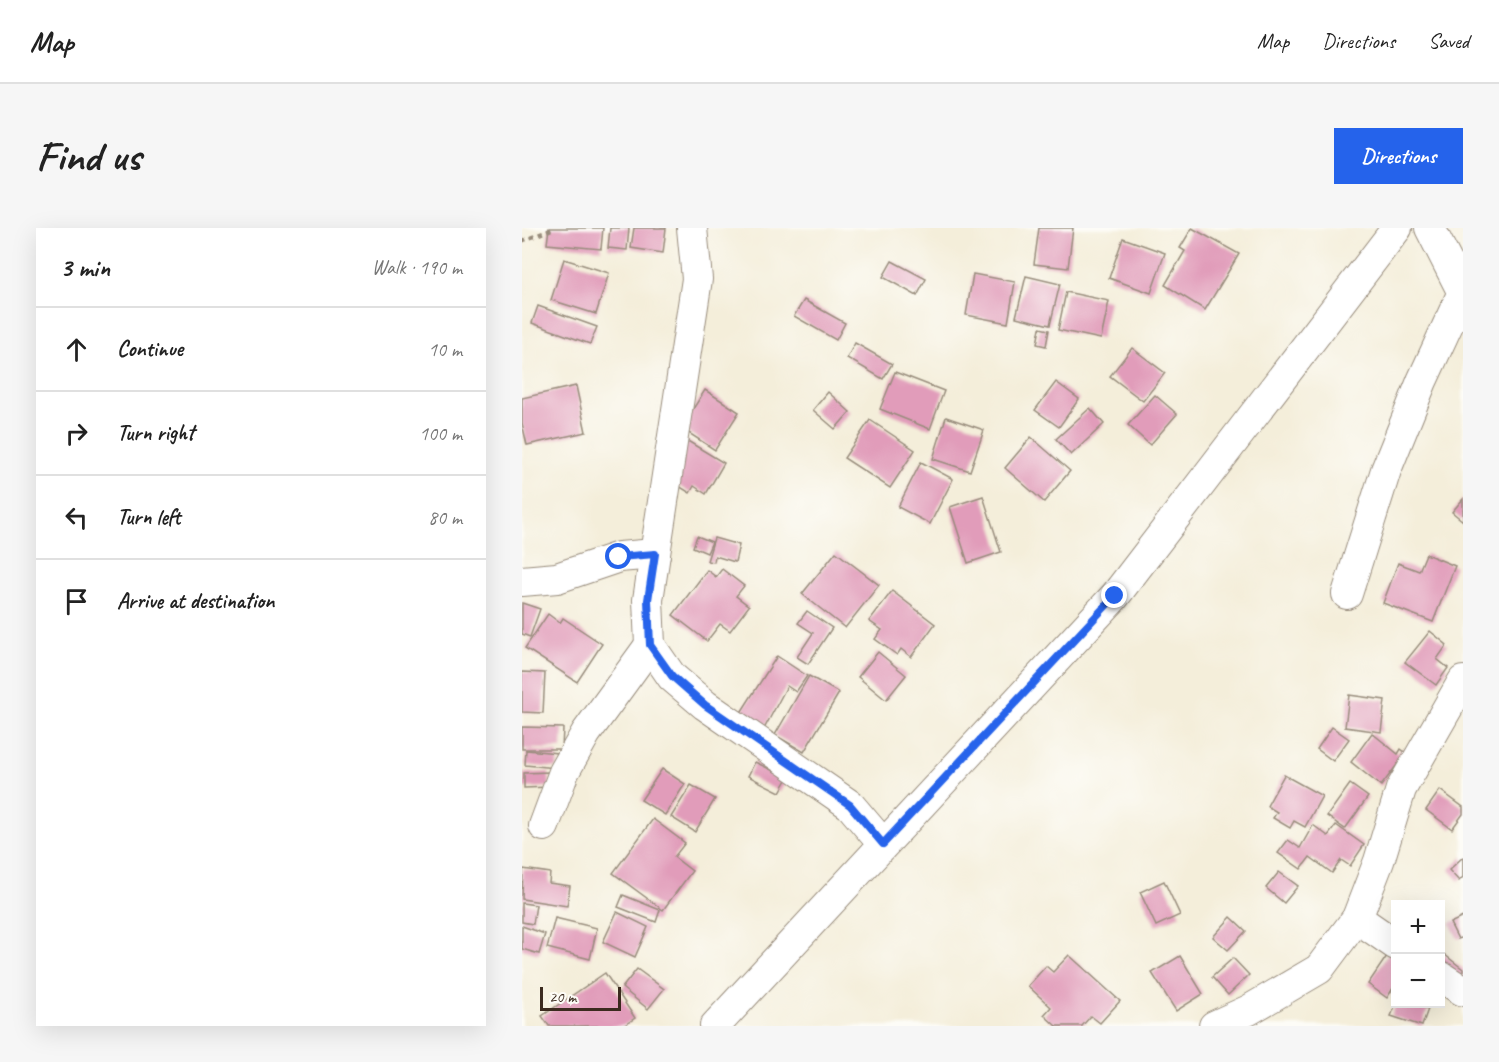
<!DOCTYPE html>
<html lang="en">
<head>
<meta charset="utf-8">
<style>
	body { margin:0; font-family:Caveat,sans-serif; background:#f6f6f6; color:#222 }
	.controls { position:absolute; right:18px; bottom:18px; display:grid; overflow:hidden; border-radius:0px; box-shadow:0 6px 24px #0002 }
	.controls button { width:54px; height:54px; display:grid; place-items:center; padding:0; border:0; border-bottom:2px solid #e0e0e0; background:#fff; color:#222; font:30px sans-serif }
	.scale { position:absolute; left:18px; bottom:15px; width:81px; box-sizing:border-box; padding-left:6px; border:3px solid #3b2a1e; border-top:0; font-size:16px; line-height:21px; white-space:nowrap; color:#3b2a1e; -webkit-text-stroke:4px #fdfcf7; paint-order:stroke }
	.stop { position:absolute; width:18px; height:18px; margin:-14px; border:4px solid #2563eb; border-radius:50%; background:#fff }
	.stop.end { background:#2563eb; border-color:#fff; box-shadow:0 2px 6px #0008 }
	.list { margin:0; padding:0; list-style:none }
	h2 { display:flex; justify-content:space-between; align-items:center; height:78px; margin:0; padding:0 24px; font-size:26px }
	h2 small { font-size:20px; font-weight:400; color:#767676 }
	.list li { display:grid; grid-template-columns:39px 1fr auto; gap:18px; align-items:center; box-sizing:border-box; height:84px; padding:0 24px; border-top:2px solid #e0e0e0 }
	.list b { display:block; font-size:22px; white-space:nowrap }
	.list em { font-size:20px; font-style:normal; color:#767676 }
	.icon { flex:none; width:33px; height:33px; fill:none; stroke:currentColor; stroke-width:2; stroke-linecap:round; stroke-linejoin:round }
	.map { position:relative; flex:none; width:941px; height:798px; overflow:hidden; border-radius:0px }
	header { display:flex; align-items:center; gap:36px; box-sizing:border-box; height:84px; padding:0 30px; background:#fff; border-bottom:2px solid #e0e0e0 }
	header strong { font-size:28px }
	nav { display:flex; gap:33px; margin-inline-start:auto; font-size:21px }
	.intro { display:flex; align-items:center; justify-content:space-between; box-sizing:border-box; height:144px; padding:0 36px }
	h1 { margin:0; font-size:42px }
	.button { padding:15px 27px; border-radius:0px; background:#2563eb; color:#fff; font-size:21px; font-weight:700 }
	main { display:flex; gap:36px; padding:0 36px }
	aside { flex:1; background:#fff; border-radius:0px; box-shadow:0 6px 24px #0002 }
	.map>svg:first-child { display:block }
	.building { fill:#e19cba }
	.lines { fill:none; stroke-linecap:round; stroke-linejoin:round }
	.street-casing { stroke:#988c7c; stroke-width:32 }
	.path { stroke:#988c7c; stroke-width:4; stroke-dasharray:4.5 4.5; stroke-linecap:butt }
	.street { stroke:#fff; stroke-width:30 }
	.route { stroke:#2563eb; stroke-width:8 }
</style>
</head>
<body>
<header>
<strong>Map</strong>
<nav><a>Map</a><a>Directions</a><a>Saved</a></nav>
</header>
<div class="intro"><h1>Find us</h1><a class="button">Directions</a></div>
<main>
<aside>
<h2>3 min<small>Walk · 190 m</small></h2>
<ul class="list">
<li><svg class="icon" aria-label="ahead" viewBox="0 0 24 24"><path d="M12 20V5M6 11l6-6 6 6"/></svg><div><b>Continue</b></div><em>10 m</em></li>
<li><svg class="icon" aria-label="right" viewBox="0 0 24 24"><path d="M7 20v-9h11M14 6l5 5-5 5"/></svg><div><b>Turn right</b></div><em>100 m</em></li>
<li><svg class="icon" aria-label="left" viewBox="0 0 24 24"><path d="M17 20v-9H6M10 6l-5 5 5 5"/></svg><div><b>Turn left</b></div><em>80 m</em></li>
<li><svg class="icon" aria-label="arrive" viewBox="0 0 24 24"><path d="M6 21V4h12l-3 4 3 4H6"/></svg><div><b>Arrive at destination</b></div></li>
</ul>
</aside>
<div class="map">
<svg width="941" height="798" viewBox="0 0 941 798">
	<rect width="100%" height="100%" fill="#fdfcf7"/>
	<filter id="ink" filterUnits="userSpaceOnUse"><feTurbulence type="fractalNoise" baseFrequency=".0167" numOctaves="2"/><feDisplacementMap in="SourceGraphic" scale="12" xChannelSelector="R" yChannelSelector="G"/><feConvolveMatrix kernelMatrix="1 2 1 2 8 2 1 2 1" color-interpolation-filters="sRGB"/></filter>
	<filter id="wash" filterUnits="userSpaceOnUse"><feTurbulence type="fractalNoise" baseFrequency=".008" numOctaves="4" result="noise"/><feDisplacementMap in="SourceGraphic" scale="24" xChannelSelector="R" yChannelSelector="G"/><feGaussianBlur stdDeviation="1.35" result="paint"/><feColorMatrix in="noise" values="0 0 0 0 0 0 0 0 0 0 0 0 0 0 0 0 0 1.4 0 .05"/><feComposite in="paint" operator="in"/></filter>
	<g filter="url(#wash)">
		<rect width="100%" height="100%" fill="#f4eeda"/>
		<g id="blocks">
			<g class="building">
				<polygon points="27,0 81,0 79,21 25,16"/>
				<polygon points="88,0 107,0 105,22 86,20"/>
				<polygon points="112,0 144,0 141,25 109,20"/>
				<polygon points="517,0 551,0 546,40 512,36"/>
				<polygon points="670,0 717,26 683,82 643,57 663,23 658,20"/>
				<polygon points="601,10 643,25 629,65 587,50"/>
				<polygon points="42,31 87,45 74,86 29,72"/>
				<polygon points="370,33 404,51 395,68 361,49"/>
				<polygon points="451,46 493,54 486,95 444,87"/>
				<polygon points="504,48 538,56 528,97 494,89"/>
				<polygon points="544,64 587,73 579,111 536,102"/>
				<polygon points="282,72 323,95 314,112 272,88"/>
				<polygon points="16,78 75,99 68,116 10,95"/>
				<polygon points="518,100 527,102 524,118 515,116"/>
				<polygon points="333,115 370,136 361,151 325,130"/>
				<polygon points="610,120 643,145 621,173 588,148"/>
				<polygon points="373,144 422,163 408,201 358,181"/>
				<polygon points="534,154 557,171 537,199 513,182"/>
				<polygon points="54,158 64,204 5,217 0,195 0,170"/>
				<polygon points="183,162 217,184 193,222 159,200"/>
				<polygon points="306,164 328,184 313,201 291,182"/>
				<polygon points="633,167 655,186 628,217 606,197"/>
				<polygon points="568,180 582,196 549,227 534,211"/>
				<polygon points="424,189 462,202 448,243 411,231"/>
				<polygon points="348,192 393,222 368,260 322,230"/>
				<polygon points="509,209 548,243 522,274 483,240"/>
				<polygon points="164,212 202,235 184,266 172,258 168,265 147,252"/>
				<polygon points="399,234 431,251 408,296 376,279"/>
				<polygon points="461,268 479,324 446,335 428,279"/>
				<polygon points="941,271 941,293 930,284"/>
				<polygon points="175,308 190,314 185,325 171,319"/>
				<polygon points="192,310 217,317 213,334 193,328 192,334 185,333"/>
				<polygon points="314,324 357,357 323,400 280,366"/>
				<polygon points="904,326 933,338 911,394 861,375 876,335 897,343"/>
				<polygon points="200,341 222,358 214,368 227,378 208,403 198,396 185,413 151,387 185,342 194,349"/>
				<polygon points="370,363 413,396 389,429 379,421 375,427 353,411 360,402 347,393"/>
				<polygon points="0,375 18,381 8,409 0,406"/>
				<polygon points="285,383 310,400 286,436 275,429 291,405 276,395"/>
				<polygon points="26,386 38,395 41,390 80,416 55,454 3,420"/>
				<polygon points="908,403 925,417 915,431 926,440 914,457 883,434"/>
				<polygon points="356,424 384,447 364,472 336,449"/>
				<polygon points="255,428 285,448 274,464 265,458 242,501 218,486"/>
				<polygon points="0,444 23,445 21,485 0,484"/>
				<polygon points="287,448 317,465 282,524 253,507"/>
				<polygon points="827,467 863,472 859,504 823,499"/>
				<polygon points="0,499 41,500 40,521 0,521"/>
				<polygon points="810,499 827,511 811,533 795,521"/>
				<polygon points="850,505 876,526 879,521 884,525 859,558 829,534"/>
				<polygon points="4,522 36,525 35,540 3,537"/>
				<polygon points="233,534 266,550 258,564 226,548"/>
				<polygon points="140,541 163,556 143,587 119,572"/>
				<polygon points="27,544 28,559 2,560 2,545"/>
				<polygon points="762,547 800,568 783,599 772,593 768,600 751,590 755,584 745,578"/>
				<polygon points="828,556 846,569 823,601 805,588"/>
				<polygon points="169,557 193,571 173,604 149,589"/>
				<polygon points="918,562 941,579 941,586 930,601 904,582"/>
				<polygon points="131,591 163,615 152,629 170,643 141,682 91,645"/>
				<polygon points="791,597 806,608 814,597 842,617 828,638 819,632 810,645 788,629 779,641 756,625 766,612 778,620"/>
				<polygon points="941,629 941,649 937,653 927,642"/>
				<polygon points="1,641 28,645 27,655 48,658 45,678 0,671"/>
				<polygon points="757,644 776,658 762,675 744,660"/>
				<polygon points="642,653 658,687 634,698 618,664"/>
				<polygon points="101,667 138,682 134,694 96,679"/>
				<polygon points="0,675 14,677 11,696 0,694"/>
				<polygon points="95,684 126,699 113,729 81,714"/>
				<polygon points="709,689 724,703 706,722 691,709"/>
				<polygon points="941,689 941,709 936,711 928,695"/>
				<polygon points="33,690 75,700 68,731 25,720"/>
				<polygon points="0,698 23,706 17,726 0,721"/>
				<polygon points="869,722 873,725 873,757 865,770 846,756"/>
				<polygon points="918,723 941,741 941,751 918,758"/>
				<polygon points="547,727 598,773 578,795 569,788 560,798 534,798 522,787 529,779 506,758 524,738 531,744"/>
				<polygon points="658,728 681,766 654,783 630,745"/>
				<polygon points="711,730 727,747 706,767 690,749"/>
				<polygon points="115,741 142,761 126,781 100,760"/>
				<polygon points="83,745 113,790 101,798 27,798 20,788"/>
				<polygon points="874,776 891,776 906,781 900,798 869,788"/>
			</g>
		</g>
	</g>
	<g filter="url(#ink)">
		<use href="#blocks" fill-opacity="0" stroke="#988c7c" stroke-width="1.5"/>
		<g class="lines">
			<g class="street-casing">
				<g id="street">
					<polyline points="170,0 175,51 126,372 128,417 150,449 183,477 328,577 361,616"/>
					<polyline points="908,0 941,65"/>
					<polyline points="0,353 35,350 97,329 133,326"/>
					<polyline points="825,366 864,242 900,153 941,64"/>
					<polyline points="22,598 42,544 64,505 128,417"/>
					<polyline points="835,690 874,717"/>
					<polyline points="918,748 941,763"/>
					<polyline points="193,798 593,368 875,0"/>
					<polyline points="692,798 727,782 797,741 835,690 857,633 879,561 941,453"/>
				</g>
			</g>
			<polyline class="path" points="0,13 33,0"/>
			<use href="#street" class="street"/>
		</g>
	</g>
	<g class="lines" filter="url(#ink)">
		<polyline class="route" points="97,329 133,326 126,372 128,417 150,448 183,477 328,577 361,616 593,368"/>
	</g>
</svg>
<div class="controls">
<button>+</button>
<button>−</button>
</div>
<div class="scale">20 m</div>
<div class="stop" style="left:97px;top:329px"></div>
<div class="stop end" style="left:593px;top:368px"></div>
</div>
</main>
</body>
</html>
